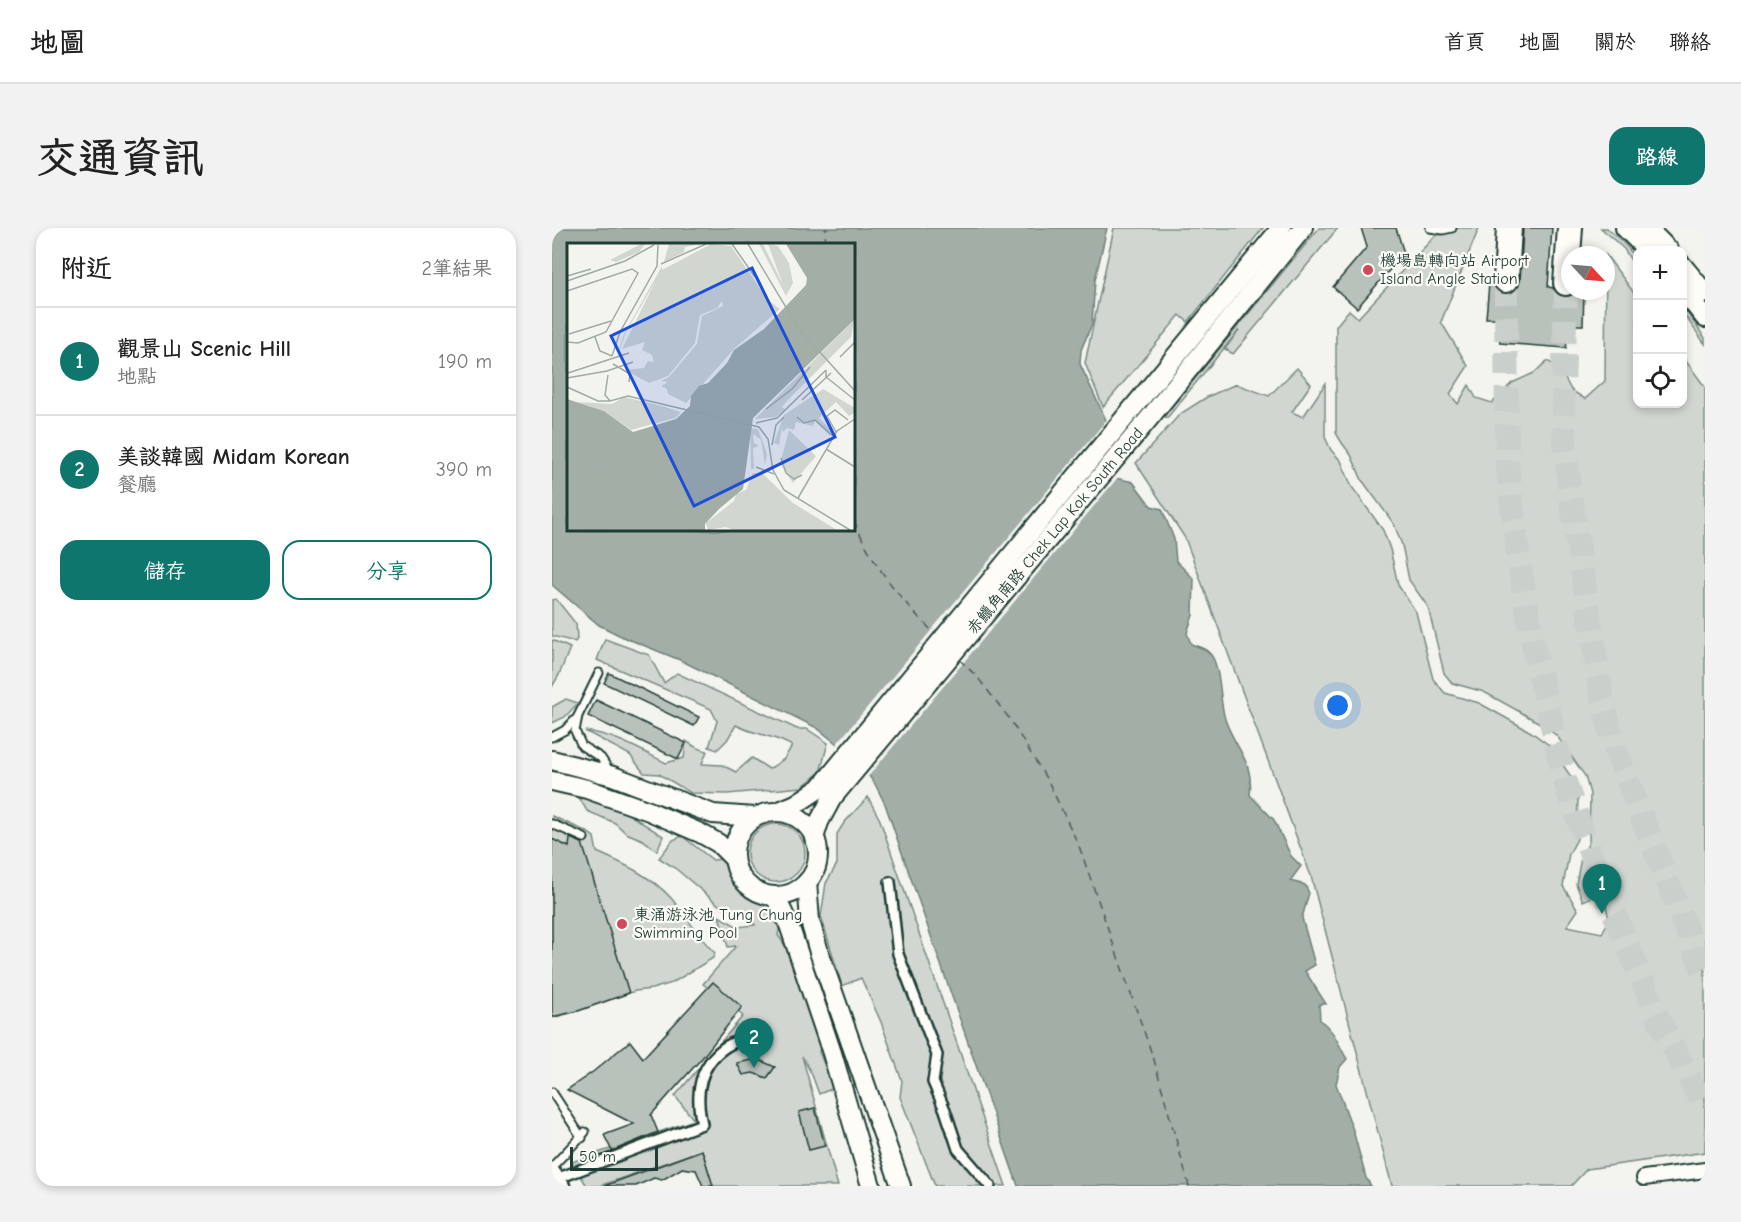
<!DOCTYPE html>
<html lang="zh-TW">
<head>
<meta charset="utf-8">
<style>
	body { margin:0; font-family:"Comic Neue","LXGW WenKai TC",sans-serif; background:#f2f2f2; color:#222 }
	.controls { position:absolute; right:18px; top:18px; display:grid; overflow:hidden; border-radius:12px; box-shadow:0 3px 9px #0003 }
	.controls button { width:54px; height:54px; display:grid; place-items:center; padding:0; border:0; border-bottom:2px solid #e0e0e0; background:#fff; color:#222; font:30px sans-serif }
	.compass { position:absolute; left:1009px; top:18px; width:54px; height:54px; border-radius:50%; background:#fff; box-shadow:0 3px 9px #0003; rotate:116deg }
	.scale { position:absolute; left:18px; bottom:15px; width:88px; box-sizing:border-box; padding-left:6px; border:3px solid #1f3d34; border-top:0; font-size:16px; line-height:21px; white-space:nowrap; color:#1f3d34; -webkit-text-stroke:4px #fdfcf7; paint-order:stroke }
	.you { position:absolute; left:786px; top:478px; width:21px; height:21px; margin:-15px; border:4px solid #fff; border-radius:50%; background:#1a73e8; box-shadow:0 0 0 9px #1a73e833 }
	.badge { display:grid; place-items:center; width:39px; height:39px; border-radius:50%; background:#0f766e; color:#fff; font-size:20px; font-weight:700 }
	.pin { position:absolute; translate:-50% -50px; filter:drop-shadow(0 2px 3px #0008) }
	.pin::after { content:''; position:absolute; top:32px; width:21px; height:18px; background:inherit; clip-path:polygon(0 0,100% 0,50% 100%) }
	.list { margin:0; padding:0; list-style:none }
	h2 { display:flex; justify-content:space-between; align-items:center; height:78px; margin:0; padding:0 24px; font-size:26px }
	h2 small { font-size:20px; font-weight:400; color:#767676 }
	.list li { display:grid; grid-template-columns:39px 1fr auto; gap:18px; align-items:center; box-sizing:border-box; height:108px; padding:0 24px; border-top:2px solid #e0e0e0 }
	.list b { display:block; font-size:22px; white-space:nowrap }
	.list p { margin:0; font-size:20px; white-space:nowrap; color:#767676 }
	.list em { font-size:20px; font-style:normal; color:#767676 }
	.actions { display:flex; gap:12px; padding:18px 24px }
	.actions a { flex:1; padding:14px 0; border:2px solid #0f766e; border-radius:18px; text-align:center; font-size:21px; color:#0f766e }
	.actions .main { background:#0f766e; color:#fff }
	.icon { flex:none; width:33px; height:33px; fill:none; stroke:currentColor; stroke-width:2; stroke-linecap:round; stroke-linejoin:round }
	.map { position:relative; flex:none; width:1153px; height:958px; overflow:hidden; border-radius:18px }
	header { display:flex; align-items:center; gap:36px; box-sizing:border-box; height:84px; padding:0 30px; background:#fff; border-bottom:2px solid #e0e0e0 }
	header strong { font-size:28px }
	nav { display:flex; gap:33px; margin-inline-start:auto; font-size:21px }
	.intro { display:flex; align-items:center; justify-content:space-between; box-sizing:border-box; height:144px; padding:0 36px }
	h1 { margin:0; font-size:42px }
	.button { padding:15px 27px; border-radius:18px; background:#0f766e; color:#fff; font-size:21px; font-weight:700 }
	main { display:flex; gap:36px; padding:0 36px }
	aside { flex:1; background:#fff; border-radius:18px; box-shadow:0 3px 9px #0003 }
	.map>svg:first-child { display:block }
	.green { fill:#d1d6d1; stroke:#788a82; stroke-width:1.5 }
	.water { fill:#a3aea7; stroke:#6e8179; stroke-width:1.5; fill-rule:evenodd }
	.pier { fill:#f4f4ef }
	.lines { fill:none; stroke-linecap:round; stroke-linejoin:round }
	.ferry { stroke:#475f56; stroke-width:1.5; stroke-dasharray:8 6; stroke-linecap:butt }
	.building { fill:#b9c1bb; stroke:#1f3d34; stroke-width:1.5 }
	.motorway-tunnel { stroke:#c9cfca; stroke-width:24; stroke-dasharray:24 12; stroke-linecap:butt }
	.service-casing { stroke:#1f3d34; stroke-width:11 }
	.pedestrian-casing { stroke:#1f3d34; stroke-width:14 }
	.minor-casing { stroke:#1f3d34; stroke-width:18 }
	.tertiary-casing { stroke:#1f3d34; stroke-width:21 }
	.secondary-casing { stroke:#1f3d34; stroke-width:22 }
	.motorway-casing { stroke:#1f3d34; stroke-width:28 }
	.service { stroke:#fdfcf7; stroke-width:7 }
	.pedestrian { stroke:#fdfcf7; stroke-width:9 }
	.minor { stroke:#fdfcf7; stroke-width:14 }
	.tertiary { stroke:#fdfcf7; stroke-width:16 }
	.secondary { stroke:#fdfcf7; stroke-width:18 }
	.motorway { stroke:#fdfcf7; stroke-width:24 }
	.poi-dot { fill:#d1495b; stroke:#fdfcf7; stroke-width:2 }
	.labels { text-anchor:middle; dominant-baseline:central; stroke-width:4.5; stroke-linejoin:round; paint-order:stroke }
	.poi-label { font-size:16px; fill:#1f3d34; stroke:#fdfcf7; text-anchor:start }
	.street-label { font-size:16px; fill:#1f3d34; stroke:#fdfcf7 }
	.inset-river { fill:none; stroke:#a3aea7; stroke-width:3 }
	.inset-road { fill:none; stroke:#9faba4; stroke-width:1.5 }
	.view { fill:#1d4ed8; fill-opacity:0.15; stroke:#1d4ed8; stroke-width:3 }
	.inset-edge { fill:none; stroke:#1f3d34; stroke-width:3 }
</style>
</head>
<body>
<header>
<strong>地圖</strong>
<nav><a>首頁</a><a>地圖</a><a>關於</a><a>聯絡</a></nav>
</header>
<div class="intro"><h1>交通資訊</h1><a class="button">路線</a></div>
<main>
<aside>
<h2>附近<small>2筆結果</small></h2>
<ul class="list">
<li><span class="badge">1</span><div><b>觀景山 Scenic Hill</b><p>地點</p></div><em>190 m</em></li>
<li><span class="badge">2</span><div><b>美談韓國 Midam Korean</b><p>餐廳</p></div><em>390 m</em></li>
</ul>
<div class="actions"><a class="main">儲存</a><a>分享</a></div>
</aside>
<div class="map">
<svg width="1153" height="958" viewBox="0 0 1153 958">
	<rect width="100%" height="100%" fill="#f4f4ef"/>
	<filter id="ink" filterUnits="userSpaceOnUse"><feTurbulence type="fractalNoise" baseFrequency=".0167" numOctaves="2"/><feDisplacementMap in="SourceGraphic" scale="12" xChannelSelector="R" yChannelSelector="G"/><feConvolveMatrix kernelMatrix="1 2 1 2 8 2 1 2 1" color-interpolation-filters="sRGB"/></filter>
	<g filter="url(#ink)">
		<g class="green">
			<polygon points="562,0 711,0 636,94 628,87 551,179 533,135"/>
			<polygon points="767,0 786,0 681,126 673,121 687,102 615,190 612,188"/>
			<polygon points="904,0 927,0 889,94 916,138 898,166 906,176 917,157 924,170 940,175 960,155 982,145 995,133 1007,139 1019,162 1033,171 1053,153 1054,27 1085,69 1086,176 1130,176 1131,129 1153,159 1153,924 1035,941 1019,958 840,958 759,648 633,310 584,235 628,186 655,169 684,156 717,168 745,140 759,156 740,184 751,189 773,156 773,209 779,222 789,233 800,259 831,302 838,321 846,357 864,384 881,451 893,465 927,475 979,504 997,517 1022,553 1026,567 1025,611 1017,626 1011,658 1026,682 1015,698 1050,705 1057,692 1054,678 1042,668 1031,673 1024,656 1029,630 1037,614 1038,566 1033,548 1005,508 986,494 932,464 900,455 892,445 876,379 857,352 850,317 842,296 810,252 799,227 790,215 784,205 784,98 797,82 806,90 883,8"/>
			<path d="M1049,0H1055C1067,11 1086,25 1085,42L1072,21Z"/>
			<polygon points="1131,79 1153,110 1153,116 1131,85"/>
			<polygon points="4,371 24,396 25,411 23,414 0,408 0,372"/>
			<path d="M53,411L97,427L112,455L125,445L245,501H255L276,515L268,544L250,559L175,566L139,565L107,546L92,545L78,527L33,503C62,506 88,522 114,535L132,530L134,513L145,520L155,523L150,536L170,537L184,544L200,530L217,541L232,531L240,518C223,507 202,507 184,497L175,512L165,522L157,519L165,493L159,481L45,432Z"/>
			<polygon points="0,412 18,420 7,447 0,459"/>
			<polygon points="14,471 26,475 13,489 0,495 0,479"/>
			<polygon points="23,563 62,577 111,608 105,623 91,612 74,605 63,595 35,583"/>
			<polygon points="316,569 328,592 454,958 383,958 348,869 350,853 329,794 309,750 290,758 269,688 274,655 285,636 285,606 292,595"/>
			<path d="M0,588L35,604L42,609L45,624C72,636 99,648 119,670C135,688 146,709 163,725L161,730L120,755L100,761L83,763L26,783L0,790Z"/>
			<circle cx="224" cy="625" r="29"/>
			<path d="M130,608L161,632L171,631C187,659 206,673 229,693L226,707L236,722L256,718L257,737L273,794L267,824L282,860L267,866L260,847L250,828L286,958H161L150,922L47,958H35L20,934L142,892L123,868L191,788L151,756L184,718L176,719L167,688L186,699L203,697L194,687L168,678L123,640L107,630L121,612Z"/>
		</g>
		<path class="water" d="M0,0H555L543,52L540,96L529,122L528,136L554,192L559,249L581,254L599,278L610,281L622,311L624,333L642,351L641,387L635,405L639,416C648,419 656,421 661,430C670,447 667,476 674,494C685,523 702,534 698,567L722,592L739,628L749,638L738,653L753,657L757,665L750,690L763,737L753,743L774,776H767L768,792C784,804 785,815 795,831L788,839L784,856L801,902L814,950L819,958H466L333,576L323,556L317,548L285,516L265,500L128,432L71,409L47,397L0,357ZM16,16H302V302H16Z"/>
		<polygon class="pier" points="556,190 562,247 567,248 315,550 283,518"/>
		<g class="lines">
			<g class="ferry">
				<polyline points="273,16 274,0"/>
				<path d="M302,292C320,337 349,372 383,406"/>
				<polyline points="407,431 426,450 457,490 497,555 527,618 602,832 637,958"/>
			</g>
		</g>
		<g class="building">
			<polygon points="809,0 844,0 852,25 805,80 781,59 815,19"/>
			<polygon points="971,0 1000,0 996,59 1001,60 1006,66 1012,69 1020,68 1026,63 1032,63 1031,97 1018,97 1014,120 948,115 945,90 934,90 937,56 941,56 946,64 953,66 960,65 966,59 968,53"/>
			<polygon points="57,445 147,489 142,498 52,455"/>
			<polygon points="44,472 134,515 126,531 36,488"/>
			<polygon points="18,610 30,615 77,765 26,783 0,789 0,611 17,619"/>
			<polygon points="161,754 190,779 150,830 99,887 106,904 60,923 52,907 82,896 15,862 42,843 78,813 91,830"/>
			<polygon points="205,831 223,839 215,850 201,845 191,847 185,835"/>
			<polygon points="263,880 273,918 257,922 247,884"/>
			<polygon points="150,922 161,958 151,958 144,942 130,940 110,952 102,950 84,958 52,958"/>
		</g>
		<g class="lines">
			<g class="motorway-tunnel">
				<polyline points="954,52 955,236 966,327 981,417 1014,557 1048,652 1108,794 1153,880"/>
				<polyline points="1014,55 1011,166 1013,215 1018,264 1049,465 1063,521 1153,748"/>
			</g>
			<g class="service-casing">
				<g id="service">
					<polyline points="878,0 891,2 900,0"/>
					<polyline points="47,445 26,488 23,503 30,518 49,530 58,544"/>
					<polyline points="0,509 13,502 25,490"/>
					<polyline points="0,596 32,610"/>
					<polyline points="0,864 30,910"/>
					<polyline points="0,939 33,904"/>
				</g>
			</g>
			<g class="pedestrian-casing">
				<g id="pedestrian">
					<polyline points="338,654 346,726 385,827 381,854 393,882 406,921 438,958"/>
					<path d="M4,951L150,896C138,846 161,812 213,806"/>
				</g>
			</g>
			<g class="minor-casing">
				<polyline id="minor" points="1092,950 1153,942"/>
			</g>
			<g class="tertiary-casing">
				<polyline id="tertiary" points="0,945 9,958"/>
			</g>
			<g class="secondary-casing">
				<g id="secondary">
					<polyline points="1073,0 1095,22"/>
					<polyline points="1095,0 1117,22"/>
					<polyline points="1130,37 1153,65"/>
					<polyline points="1130,61 1153,90"/>
					<polyline points="0,532 61,548 161,586 203,589"/>
					<polyline points="0,553 35,561 97,583 148,605 166,615 182,631"/>
					<polyline points="225,584 244,576 268,560 729,0"/>
					<circle cx="224" cy="626" r="42"/>
					<polyline points="262,610 267,594 280,570 599,188 751,0"/>
					<polyline points="255,654 258,693 267,724 349,958"/>
					<polyline points="223,668 237,697 280,825 319,958"/>
				</g>
			</g>
			<g class="motorway-casing">
				<g id="motorway">
					<polyline points="954,52 957,0"/>
					<polyline points="1014,55 1018,0"/>
				</g>
			</g>
			<use href="#service" class="service"/>
			<use href="#pedestrian" class="pedestrian"/>
			<use href="#minor" class="minor"/>
			<use href="#tertiary" class="tertiary"/>
			<use href="#secondary" class="secondary"/>
			<use href="#motorway" class="motorway"/>
		</g>
	</g>
	<g class="poi-dot">
		<circle cx="816" cy="42" r="6"/>
		<circle cx="70" cy="696" r="6"/>
	</g>
	<g class="labels">
		<g class="poi-label">
			<text x="828" y="33">機場島轉向站 Airport<tspan x="828" dy="18">Island Angle Station</tspan></text>
			<text x="82" y="687">東涌游泳池 Tung Chung<tspan x="82" dy="18">Swimming Pool</tspan></text>
		</g>
		<g class="street-label">
			<text transform="translate(503 303) rotate(-50)">赤鱲角南路 Chek Lap Kok South Road</text>
		</g>
	</g>
	<g transform="translate(15 15)">
		<rect width="288" height="288" fill="#f4f4ef"/>
		<path d="M74,1H78L72,9L49,19L43,17ZM102,1H134L118,4L117,9L97,19ZM144,1L164,3L201,57L213,66L168,105L119,160L101,151L100,146L94,143L101,139L94,138L102,134L130,101L135,73L156,63L155,58L150,65L133,72L128,100L101,133L82,140L58,127L77,125L81,118L87,119L85,112L75,107L78,99L55,106L88,39L58,91L57,95L48,119L57,91L95,23V27ZM192,1H196L216,42L201,1L211,3L222,20L226,40L219,53ZM287,77L284,94L220,158L215,164L218,166L209,174L188,176ZM256,146L288,165L287,170L282,173L269,159L252,175L266,189L263,193L248,178L246,183L229,179L227,187L220,185L216,189L215,184L212,202L207,200L217,172ZM57,154L95,163L114,169L108,175L64,187L37,168L10,159L45,161ZM183,185L191,186L200,211L198,222L194,197L186,191L187,200L192,203L186,205L187,226H184ZM222,187L249,213L226,240L213,221ZM186,230H195L226,260L270,287H166L159,284L141,287L139,280L167,258L169,251L179,247Z" fill="#d1d6d1"/>
		<path d="M219,1H288V76L186,175L176,246L152,266L138,281V287H0V156L37,168L66,189L109,176L123,163L124,153L132,143L141,140L160,120L167,107L197,86L239,42L240,35Z" fill="#a3aea7"/>
		<path class="inset-river" d="M237,87L258,66L261,42L272,35L288,34M161,174L180,141L232,92M0,218L60,231L99,226L143,203L159,178"/>
		<path class="inset-road" d="M165,1L188,34M181,1L232,86L288,148M94,21L139,1M0,33L24,26M0,38L58,18L87,2M0,48L65,26L71,30L39,89L11,100L0,99M2,91L44,78M28,94L33,108L45,113M45,113L53,89L90,23L91,2M273,114L288,99M46,121L63,131L62,139M259,127V134L288,157M1,130L62,110M41,132L38,152L43,158L61,153L192,184L201,196L206,227L217,247L283,287M0,135L40,128L66,119M0,144L31,158H43M235,157L264,130M199,166L225,146L243,124M230,174L237,180L248,177L267,194M189,180L210,175L259,127M269,189L260,173L268,167L281,177M205,202L209,182L217,174M259,206L288,224M214,215L219,230L227,236L235,232M189,224L207,231M231,255L270,188L288,176"/>
		<path class="view" d="M185,25L268,194L127,263L44,93Z"/>
		<rect width="288" height="288" class="inset-edge"/>
	</g>
</svg>
<div class="controls">
<button>+</button>
<button>−</button>
<button><svg class="icon" aria-label="locate" viewBox="0 0 24 24"><circle cx="12" cy="12" r="6"/><path d="M12 2v4M12 18v4M2 12h4M18 12h4"/></svg></button>
</div>
<svg class="compass" viewBox="-18 -18 36 36"><path d="M0-13l5 13h-10z" fill="#e53935"/><path d="M0 13l5-13h-10z" fill="#767676"/></svg>
<div class="scale">50 m</div>
<div class="you"></div>
<div class="pin badge" style="left:1050px;top:686px">1</div>
<div class="pin badge" style="left:202px;top:840px">2</div>
</div>
</main>
</body>
</html>
